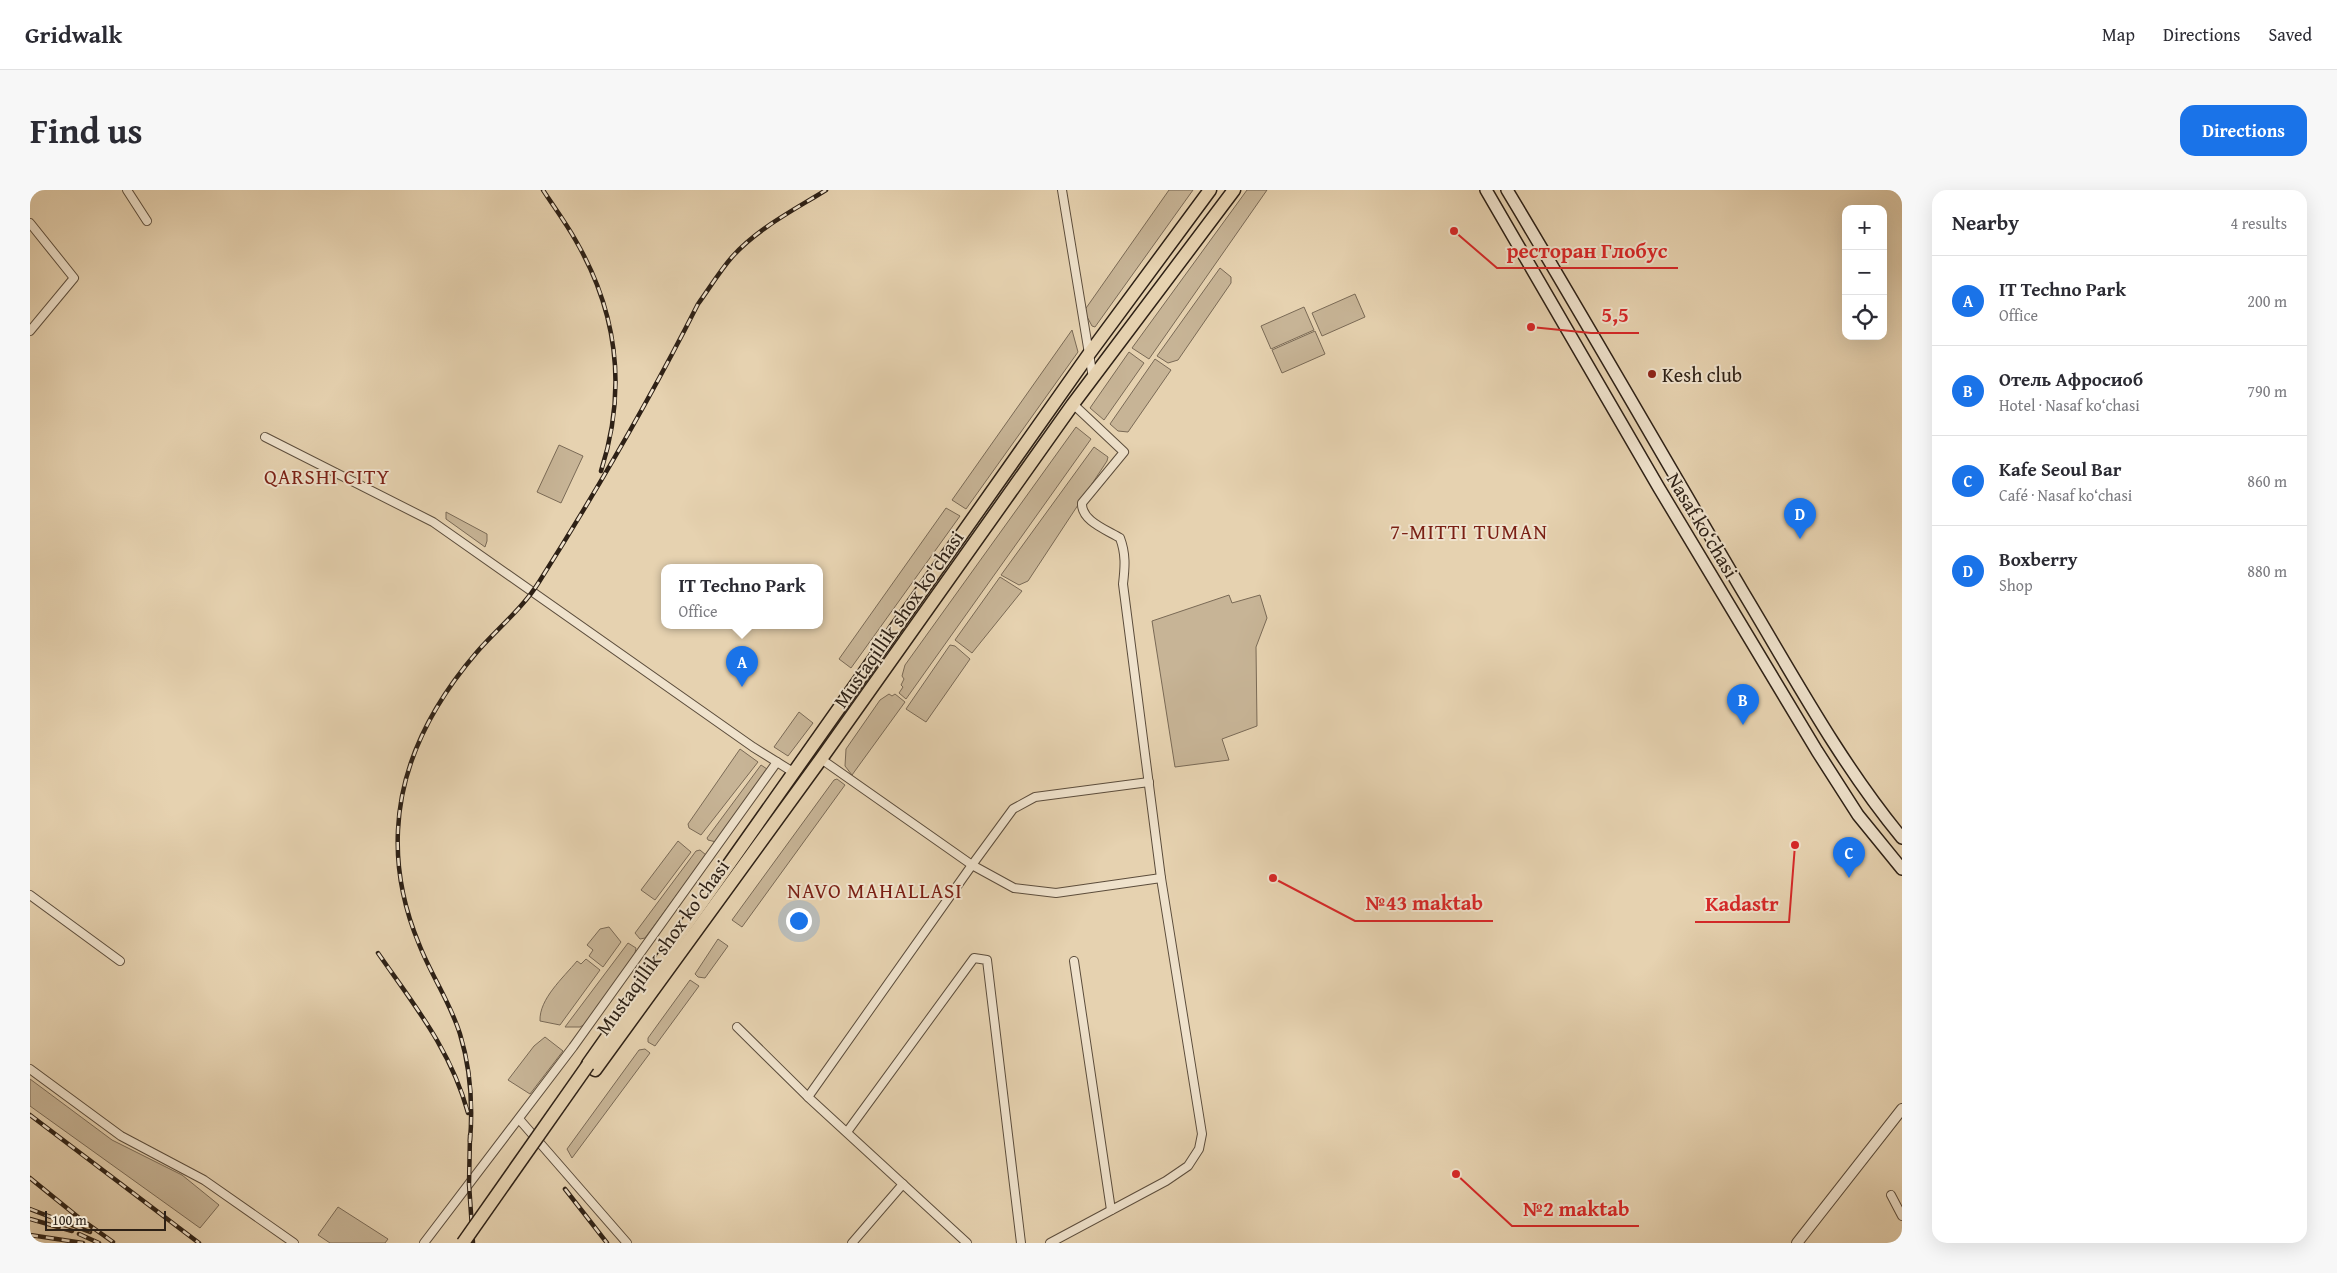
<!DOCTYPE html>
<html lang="en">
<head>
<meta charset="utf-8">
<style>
	body { margin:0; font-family:"Gentium Book Plus",serif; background:#f7f7f7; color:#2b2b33 }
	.controls { position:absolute; right:15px; top:15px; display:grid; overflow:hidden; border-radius:10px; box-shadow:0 5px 20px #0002 }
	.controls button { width:45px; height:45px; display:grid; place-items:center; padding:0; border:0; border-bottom:1px solid #e1e1e2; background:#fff; color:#2b2b33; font:25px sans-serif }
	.scale { position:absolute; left:15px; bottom:12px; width:121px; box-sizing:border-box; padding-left:5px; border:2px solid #2e2116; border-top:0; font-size:14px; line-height:18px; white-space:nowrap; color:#2e2116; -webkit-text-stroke:4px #efe2cc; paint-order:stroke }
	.you { position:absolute; left:768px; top:730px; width:18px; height:18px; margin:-12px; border:4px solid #fff; border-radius:50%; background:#1a73e8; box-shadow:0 0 0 8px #1a73e833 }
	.badge { display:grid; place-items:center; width:32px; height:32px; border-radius:50%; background:#1a73e8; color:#fff; font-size:16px; font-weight:700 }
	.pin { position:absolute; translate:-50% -41px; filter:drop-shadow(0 1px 2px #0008) }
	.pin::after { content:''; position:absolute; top:26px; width:18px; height:15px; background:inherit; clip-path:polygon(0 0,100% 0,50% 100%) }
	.popup { position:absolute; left:631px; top:374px; width:162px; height:65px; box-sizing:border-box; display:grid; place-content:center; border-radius:10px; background:#fff; filter:drop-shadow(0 1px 4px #0005); font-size:16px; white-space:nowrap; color:#7c7c81 }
	.popup b { font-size:19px; color:#2b2b33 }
	.popup::after { content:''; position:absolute; left:50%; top:100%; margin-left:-10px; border:10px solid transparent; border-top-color:#fff }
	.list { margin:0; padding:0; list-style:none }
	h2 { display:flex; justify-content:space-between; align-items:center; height:65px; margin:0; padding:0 20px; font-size:21px }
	h2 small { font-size:16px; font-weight:400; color:#7c7c81 }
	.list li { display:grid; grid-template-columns:32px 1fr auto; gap:15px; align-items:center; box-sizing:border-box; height:90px; padding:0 20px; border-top:1px solid #e1e1e2 }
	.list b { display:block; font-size:19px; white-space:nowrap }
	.list p { margin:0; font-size:16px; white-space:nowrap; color:#7c7c81 }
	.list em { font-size:16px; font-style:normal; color:#7c7c81 }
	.icon { flex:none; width:28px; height:28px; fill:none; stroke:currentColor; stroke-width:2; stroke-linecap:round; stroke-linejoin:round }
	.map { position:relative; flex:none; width:1872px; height:1053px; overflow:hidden; border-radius:15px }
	header { display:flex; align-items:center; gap:30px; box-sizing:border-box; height:70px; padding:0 25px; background:#fff; border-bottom:1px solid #e1e1e2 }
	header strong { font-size:24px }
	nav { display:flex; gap:28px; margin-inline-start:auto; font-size:18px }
	.intro { display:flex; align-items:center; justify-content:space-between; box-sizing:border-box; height:120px; padding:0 30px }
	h1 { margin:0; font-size:35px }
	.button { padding:12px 22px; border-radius:15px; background:#1a73e8; color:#fff; font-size:18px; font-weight:700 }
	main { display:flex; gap:30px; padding:0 30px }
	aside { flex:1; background:#fff; border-radius:15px; box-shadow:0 5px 20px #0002 }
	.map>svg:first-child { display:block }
	.green { fill:#c7b496; stroke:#7a6a56 }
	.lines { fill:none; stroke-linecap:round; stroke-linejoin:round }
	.minor-casing { stroke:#5c4d3c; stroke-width:10 }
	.tertiary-casing { stroke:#5c4d3c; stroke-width:12 }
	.secondary-casing { stroke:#2e2116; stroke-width:14 }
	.primary-casing { stroke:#2e2116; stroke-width:15 }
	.minor { stroke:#efe2cc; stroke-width:8 }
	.tertiary { stroke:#efe2cc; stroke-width:10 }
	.secondary { stroke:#efe2cc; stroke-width:11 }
	.primary { stroke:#e6d2b0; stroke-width:12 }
	.rail-casing { stroke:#2e2116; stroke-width:4.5 }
	.rail { stroke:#efe2cc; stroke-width:2.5; stroke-dasharray:8; stroke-linecap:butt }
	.primary-bridge-casing { stroke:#2e2116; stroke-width:15; stroke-linecap:butt }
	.primary-bridge { stroke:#e6d2b0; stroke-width:12 }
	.poi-dot { fill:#8f2418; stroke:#efe2cc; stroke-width:2 }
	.labels { text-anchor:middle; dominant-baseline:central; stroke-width:4; stroke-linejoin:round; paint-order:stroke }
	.poi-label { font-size:20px; fill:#2e2116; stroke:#efe2cc; text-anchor:start }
	.street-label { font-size:20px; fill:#2e2116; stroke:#efe2cc }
	.neighbourhood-label { font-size:21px; letter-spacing:1px; fill:#7a1f14; stroke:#efe2cc }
	.leader { fill:none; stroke:#d62828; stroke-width:2 }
	.callout-dot { fill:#d62828; stroke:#efe2cc; stroke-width:2 }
	.callout-label { font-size:21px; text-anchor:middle; font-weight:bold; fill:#d62828; stroke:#efe2cc; stroke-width:4; stroke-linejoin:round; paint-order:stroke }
</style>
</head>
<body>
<header>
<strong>Gridwalk</strong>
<nav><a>Map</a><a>Directions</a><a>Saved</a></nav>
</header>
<div class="intro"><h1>Find us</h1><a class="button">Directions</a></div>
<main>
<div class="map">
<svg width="1872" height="1053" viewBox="0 0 1872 1053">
	<rect width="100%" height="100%" fill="#e6d2b0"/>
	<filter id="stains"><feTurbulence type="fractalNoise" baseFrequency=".004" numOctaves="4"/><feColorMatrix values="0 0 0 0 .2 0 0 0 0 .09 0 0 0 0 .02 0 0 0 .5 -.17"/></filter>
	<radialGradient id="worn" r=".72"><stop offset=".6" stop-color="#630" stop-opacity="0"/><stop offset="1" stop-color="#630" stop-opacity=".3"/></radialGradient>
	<g class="green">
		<polygon points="1139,0 1163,0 1065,137 1062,136 1054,121"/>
		<polygon points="1217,0 1237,0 1119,169 1102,158"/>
		<polygon points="1190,78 1201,87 1201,93 1148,170 1138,173 1127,166"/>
		<polygon points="1325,104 1335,127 1292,146 1282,123"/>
		<polygon points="1274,117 1284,140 1241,159 1231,136"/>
		<polygon points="1042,140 1048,162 936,319 922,310"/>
		<polygon points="1285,141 1295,164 1252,183 1242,160"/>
		<polygon points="1099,162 1114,173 1074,230 1060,218"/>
		<polygon points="1125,169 1141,180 1098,242 1088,241 1080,234"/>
		<polygon points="1046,237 1061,249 876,509 869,503 873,497 871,495 874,489 872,486 875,475"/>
		<polygon points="529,255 553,266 531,313 507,302"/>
		<polygon points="1064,257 1078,267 1077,271 998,391 989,395 971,385"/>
		<polygon points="916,318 930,326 821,478 809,469"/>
		<polygon points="416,322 457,344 457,351 455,357 416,329"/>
		<polygon points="970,387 992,401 942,463 925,450"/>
		<polygon points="1199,405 1202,413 1230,405 1237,428 1226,457 1227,536 1192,549 1199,570 1145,577 1122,431"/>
		<polygon points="920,455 925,456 940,469 896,532 876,519"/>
		<polygon points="859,504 862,506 865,504 875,512 822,585 815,576 816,559 850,510"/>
		<polygon points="769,522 783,533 758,566 744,557"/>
		<polygon points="710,559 728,572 671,645 659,638 658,634"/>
		<polygon points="731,575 737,579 686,652 678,650 677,648"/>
		<polygon points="807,589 815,595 712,737 702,730 804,590"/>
		<polygon points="648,651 661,662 625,710 611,700"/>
		<polygon points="670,660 676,665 615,748 610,749 605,743 666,661"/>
		<polygon points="579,737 591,752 573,777 559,766 563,760 557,755 570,739"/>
		<polygon points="688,749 698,756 675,788 668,787 665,784"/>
		<polygon points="598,753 606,758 605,763 557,833 550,837 535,837"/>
		<path d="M556,769L570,780L530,835L510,831C509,809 533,788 547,771L551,774Z"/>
		<polygon points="660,790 669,796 625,856 618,852 618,848"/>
		<polygon points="515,847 533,861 500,904 478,890 504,856"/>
		<polygon points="615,859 620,863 542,968 537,959 609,860"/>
		<polygon points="0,889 82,950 152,985 189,1015 170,1038 0,916"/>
		<polygon points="308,1017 358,1049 355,1053 300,1053 288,1045"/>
	</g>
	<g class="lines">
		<g class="minor-casing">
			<g id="minor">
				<polyline points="97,0 117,31"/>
				<polyline points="1032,0 1063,188"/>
				<polyline points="0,33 44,88 0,141"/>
				<polyline points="235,247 403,332 723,557 763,582"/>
				<polyline points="791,569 942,675 984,698 1026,703 1131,688"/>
				<polyline points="0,705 90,771"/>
				<polyline points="1044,771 1081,1020"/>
				<polyline points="707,837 778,907 937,1053"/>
				<polyline points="0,879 91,946 174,990 264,1053"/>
				<polyline points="778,907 942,675 983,619 1005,607 1119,592"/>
				<polyline points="489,929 597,1053"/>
				<polyline points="817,942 944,768 957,770 991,1053"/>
				<polyline points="1861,1005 1872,1026"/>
				<polyline points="394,1053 543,857 747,572"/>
				<polyline points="822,1053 873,994"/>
				<path d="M1020,1053L1136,991L1158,976L1169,959L1172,944L1131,688L1093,394C1095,377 1096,364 1090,348C1077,340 1051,331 1052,313L1094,262L1043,214"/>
			</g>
		</g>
		<g class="tertiary-casing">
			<polyline id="tertiary" points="1767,1053 1872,919"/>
		</g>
		<g class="secondary-casing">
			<g id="secondary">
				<polyline points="1456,0 1629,298 1787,561 1828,625 1872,679"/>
				<path d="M1477,0C1557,133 1634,268 1713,402C1763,485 1810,573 1872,648"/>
			</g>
		</g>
		<g class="primary-casing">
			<g id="primary">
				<polyline points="558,874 1059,164 1180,0"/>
				<polyline points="565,880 791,569 1043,214 1204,0"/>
			</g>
		</g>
		<use href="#minor" class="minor"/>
		<use href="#tertiary" class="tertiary"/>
		<use href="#secondary" class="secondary"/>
		<use href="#primary" class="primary"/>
		<g class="rail-casing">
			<g id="rail">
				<path d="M513,0C524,17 536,33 546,51C588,124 597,200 571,281"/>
				<path d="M348,763C384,815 421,860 438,923"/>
				<polyline points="0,925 169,1053"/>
				<polyline points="440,945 439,994 443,1053"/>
				<path d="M440,951C443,914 441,880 430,844C420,812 401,785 389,754C374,718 366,679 368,640C371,573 404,512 447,462C467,439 493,418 509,392C566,302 620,209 668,114C679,99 689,82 702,67C728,38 764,20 796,0"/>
				<polyline points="0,988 48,1027 83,1052"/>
				<polyline points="535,999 577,1053"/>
				<polyline points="0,1019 60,1042"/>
				<polyline points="0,1029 42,1041"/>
				<polyline points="49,1044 69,1053"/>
				<polyline points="0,1045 53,1053"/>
			</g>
		</g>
		<use href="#rail" class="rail"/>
		<g class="primary-bridge-casing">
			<polyline id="primary-bridge" points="433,1053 558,875"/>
		</g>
		<use href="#primary-bridge" class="primary-bridge"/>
	</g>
	<circle class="poi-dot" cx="1622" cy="184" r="5"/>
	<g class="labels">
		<g class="poi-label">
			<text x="1632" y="184">Kesh club</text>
		</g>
		<g class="street-label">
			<text transform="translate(1673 335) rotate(59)">Nasaf ko‘chasi</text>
			<text transform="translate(868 429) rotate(-55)">Mustaqillik shox ko'chasi</text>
			<text transform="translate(632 757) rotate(-54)">Mustaqillik shox ko'chasi</text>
		</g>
		<g class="neighbourhood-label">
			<text x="297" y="286">QARSHI CITY</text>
			<text x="1439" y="341">7-MITTI TUMAN</text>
			<text x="845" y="700">NAVO MAHALLASI</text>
		</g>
	</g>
	<path class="leader" d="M1424 41L1467 78H1648M1501 137L1561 143H1609M1243 688L1325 731H1463M1765 655L1759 732H1665M1426 984L1482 1036H1609"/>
	<g class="callout-dot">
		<circle cx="1424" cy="41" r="5"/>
		<circle cx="1501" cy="137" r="5"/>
		<circle cx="1243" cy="688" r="5"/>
		<circle cx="1765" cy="655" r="5"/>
		<circle cx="1426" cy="984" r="5"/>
	</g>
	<g class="callout-label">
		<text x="1557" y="68">ресторан Глобус</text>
		<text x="1585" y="132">5,5</text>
		<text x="1394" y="720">№43 maktab</text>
		<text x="1712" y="721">Kadastr</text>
		<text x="1546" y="1026">№2 maktab</text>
	</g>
	<rect width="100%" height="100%" filter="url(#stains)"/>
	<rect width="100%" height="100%" fill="url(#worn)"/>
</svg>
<div class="controls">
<button>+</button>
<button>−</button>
<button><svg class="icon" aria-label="locate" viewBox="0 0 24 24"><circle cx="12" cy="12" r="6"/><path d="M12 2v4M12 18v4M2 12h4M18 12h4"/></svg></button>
</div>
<div class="scale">100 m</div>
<div class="you"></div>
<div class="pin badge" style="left:712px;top:497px">A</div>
<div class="popup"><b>IT Techno Park</b>Office</div>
<div class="pin badge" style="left:1713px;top:535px">B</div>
<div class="pin badge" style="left:1819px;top:688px">C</div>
<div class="pin badge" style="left:1770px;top:349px">D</div>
</div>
<aside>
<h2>Nearby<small>4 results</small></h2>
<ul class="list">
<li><span class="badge">A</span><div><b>IT Techno Park</b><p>Office</p></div><em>200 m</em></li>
<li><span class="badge">B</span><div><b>Отель Афросиоб</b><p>Hotel · Nasaf ko‘chasi</p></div><em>790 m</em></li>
<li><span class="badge">C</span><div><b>Kafe Seoul Bar</b><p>Café · Nasaf ko‘chasi</p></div><em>860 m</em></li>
<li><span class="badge">D</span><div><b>Boxberry</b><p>Shop</p></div><em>880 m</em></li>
</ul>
</aside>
</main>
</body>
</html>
